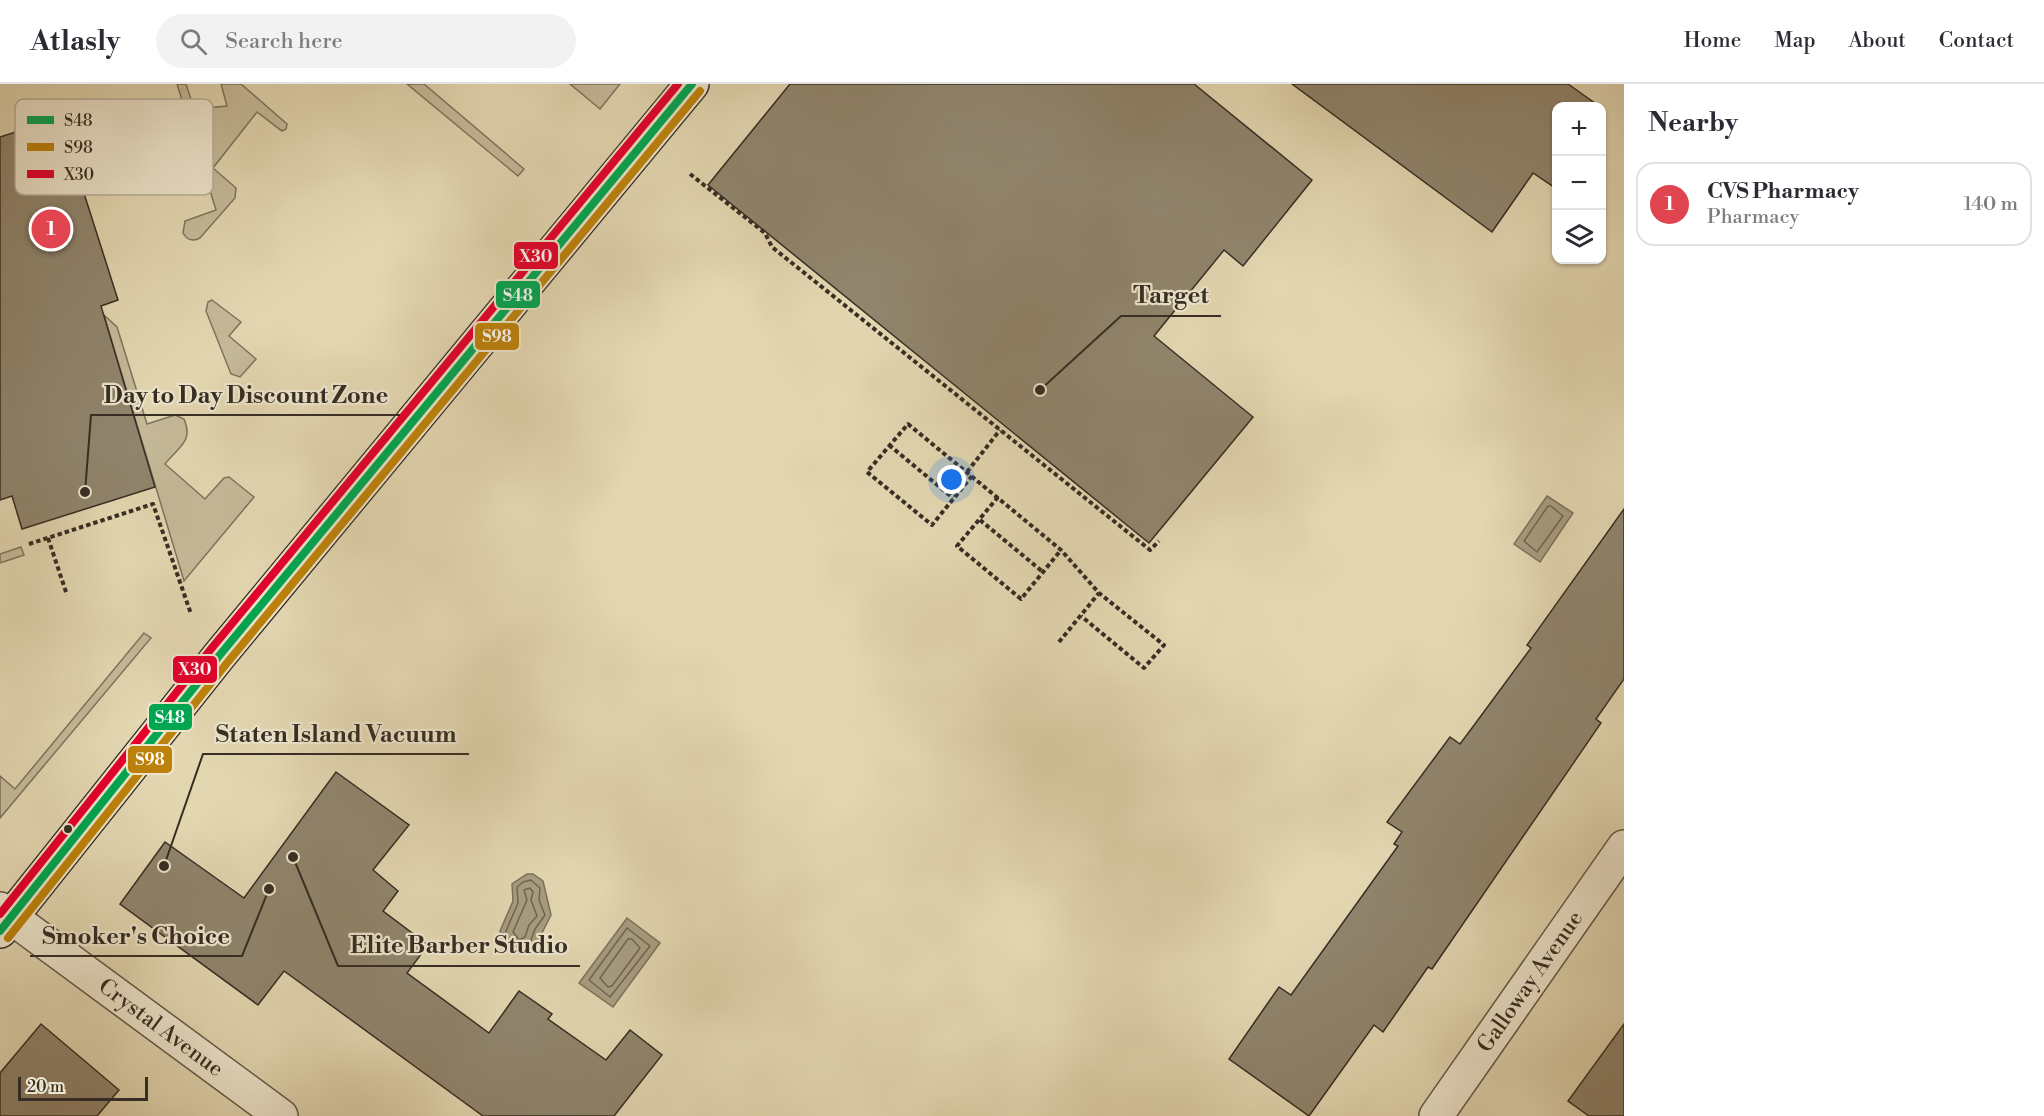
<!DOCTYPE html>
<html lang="en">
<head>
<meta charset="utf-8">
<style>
	body { margin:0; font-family:"Libre Bodoni",serif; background:#f2f2f3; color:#2b2b33 }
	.controls { position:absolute; right:18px; top:18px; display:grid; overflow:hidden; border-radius:12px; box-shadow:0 2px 4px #0004 }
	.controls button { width:54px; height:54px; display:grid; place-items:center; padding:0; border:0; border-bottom:2px solid #e1e1e2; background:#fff; color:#2b2b33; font:30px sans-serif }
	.scale { position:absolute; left:18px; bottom:15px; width:130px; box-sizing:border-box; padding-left:6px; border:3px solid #362d24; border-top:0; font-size:16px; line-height:21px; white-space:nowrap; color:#362d24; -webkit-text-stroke:4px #ede5cc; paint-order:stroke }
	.you { position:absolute; left:952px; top:396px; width:21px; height:21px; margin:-15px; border:4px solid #fff; border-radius:50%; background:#1a73e8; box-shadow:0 0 0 9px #1a73e833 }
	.badge { display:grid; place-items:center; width:39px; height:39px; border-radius:50%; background:#0b8043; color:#fff; font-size:20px; font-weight:700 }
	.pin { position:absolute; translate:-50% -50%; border:3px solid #fff; box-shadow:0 2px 6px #0006 }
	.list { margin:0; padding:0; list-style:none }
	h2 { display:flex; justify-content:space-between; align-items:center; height:78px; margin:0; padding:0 24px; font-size:26px }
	h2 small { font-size:20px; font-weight:400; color:#7c7c81 }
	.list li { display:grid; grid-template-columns:39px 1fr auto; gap:18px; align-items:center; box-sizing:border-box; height:84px; margin:0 12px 12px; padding:0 12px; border:2px solid #e1e1e2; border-radius:18px }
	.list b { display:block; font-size:22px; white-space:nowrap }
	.list p { margin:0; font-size:20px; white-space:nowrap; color:#7c7c81 }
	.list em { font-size:20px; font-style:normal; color:#7c7c81 }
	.icon { flex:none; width:33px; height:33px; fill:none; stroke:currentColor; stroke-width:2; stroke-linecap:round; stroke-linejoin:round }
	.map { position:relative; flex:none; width:1624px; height:1032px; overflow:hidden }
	header { display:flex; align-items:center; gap:36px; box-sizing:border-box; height:84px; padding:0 30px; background:#fff; border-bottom:2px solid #e1e1e2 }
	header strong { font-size:28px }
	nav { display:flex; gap:33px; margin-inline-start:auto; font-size:21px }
	.search { width:420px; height:54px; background:#f2f2f3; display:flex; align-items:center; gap:15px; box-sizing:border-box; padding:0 21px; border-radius:33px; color:#7c7c81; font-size:22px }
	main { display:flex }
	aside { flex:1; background:#fff }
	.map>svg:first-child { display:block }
	.green { fill:#c6ba99; stroke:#7e745e; stroke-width:1.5 }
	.water { fill:#a89d81; stroke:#7a705c; stroke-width:1.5 }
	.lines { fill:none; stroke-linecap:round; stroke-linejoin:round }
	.shore { stroke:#6f6552; stroke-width:1.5 }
	.building { fill:#90856d; stroke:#362d24; stroke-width:1.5 }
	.minor-casing { stroke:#615847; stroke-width:36 }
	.secondary-casing { stroke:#362d24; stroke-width:36 }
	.path { stroke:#362d24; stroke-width:4; stroke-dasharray:4.5 3; stroke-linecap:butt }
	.minor { stroke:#ede5cc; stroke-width:33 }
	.secondary { stroke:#ede5cc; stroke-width:33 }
	.bus-1-casing { stroke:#ede5cc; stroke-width:12 }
	.bus-2-casing { stroke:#ede5cc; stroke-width:12 }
	.bus-3-casing { stroke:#ede5cc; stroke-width:12 }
	.bus-1 { stroke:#00a651; stroke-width:8 }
	.bus-2 { stroke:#bd820b; stroke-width:8 }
	.bus-3 { stroke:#e4002b; stroke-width:8 }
	.bus-dot { fill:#362d24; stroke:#ede5cc; stroke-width:2 }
	.labels { text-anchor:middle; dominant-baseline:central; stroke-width:4.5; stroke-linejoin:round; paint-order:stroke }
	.street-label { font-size:22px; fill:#362d24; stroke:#ede5cc }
	.key { fill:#ede5cc; stroke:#b6ae9a; stroke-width:1.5 }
	.key-label { font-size:16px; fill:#362d24 }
	.leader { fill:none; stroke:#362d24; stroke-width:2 }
	.callout-dot { fill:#362d24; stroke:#ede5cc; stroke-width:2 }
	.callout-label { font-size:24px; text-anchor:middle; font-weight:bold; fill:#362d24; stroke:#ede5cc; stroke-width:4.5; stroke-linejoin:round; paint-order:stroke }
	.line-badge { stroke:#ede5cc; stroke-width:2 }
	.badge-label { font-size:16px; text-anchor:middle; font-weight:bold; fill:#fff }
</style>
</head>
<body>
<header>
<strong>Atlasly</strong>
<div class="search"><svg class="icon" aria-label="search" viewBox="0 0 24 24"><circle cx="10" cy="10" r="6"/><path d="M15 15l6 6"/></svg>Search here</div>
<nav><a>Home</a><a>Map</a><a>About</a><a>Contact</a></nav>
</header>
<main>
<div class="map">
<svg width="1624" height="1032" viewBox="0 0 1624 1032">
	<rect width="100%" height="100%" fill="#e3d7b1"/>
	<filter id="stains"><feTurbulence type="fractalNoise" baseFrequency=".00333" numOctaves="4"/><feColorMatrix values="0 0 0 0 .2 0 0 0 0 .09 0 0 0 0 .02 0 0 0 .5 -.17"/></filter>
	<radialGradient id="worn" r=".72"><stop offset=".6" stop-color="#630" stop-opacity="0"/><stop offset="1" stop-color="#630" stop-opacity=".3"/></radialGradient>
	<g class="green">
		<path d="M177,0H186L194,25L227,22L221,0H241L287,40L286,45L282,47L257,28L213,84L236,104L235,114L200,154C193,158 187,156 183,149L185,137L216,126Z"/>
		<polygon points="407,0 424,0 524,85 518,92"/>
		<polygon points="570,0 620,0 600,25"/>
		<polygon points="212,216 241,238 229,252 256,275 240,293 231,290 206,227 208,218"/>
		<path d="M104,231L117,243L147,340L175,331L184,335C194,358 178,363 165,380L205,415L224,394L229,393L254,413L184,497Z"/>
		<polygon points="21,463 24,471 0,479 0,470"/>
		<polygon points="144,549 151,554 0,734 0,692 15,705"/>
	</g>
	<g class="water">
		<polygon points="1547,412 1573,429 1540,478 1514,460"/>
		<polygon points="527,790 533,790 543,797 551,831 535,863 518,869 503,859 500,847 513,817 512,800"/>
		<polygon points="627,834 660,859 613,923 579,899"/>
	</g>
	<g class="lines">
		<g class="shore">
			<polygon points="1548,422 1551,422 1563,432 1537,468 1524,457"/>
			<polygon points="531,796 540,804 539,816 545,831 535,845 530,859 518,863 508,857 506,847 518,819 517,803 523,798"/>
			<polygon points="530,804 533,808 531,816 537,832 529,841 525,853 519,856 513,848 527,816 524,806"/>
			<polygon points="627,844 650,862 610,913 589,896"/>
			<polygon points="628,855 632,855 640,864 612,902 608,903 600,894"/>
		</g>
	</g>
	<g class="building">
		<polygon points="790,0 1194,0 1312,96 1243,182 1224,166 1154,252 1253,333 1149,459 708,101"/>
		<polygon points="1292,0 1568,0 1599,22 1557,22 1557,105 1533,89 1492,148"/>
		<polygon points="60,34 118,216 101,222 155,403 22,445 12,412 0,416 0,53"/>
		<polygon points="1624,425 1624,595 1596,635 1601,639 1432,885 1428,883 1383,948 1374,941 1309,1032 1229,975 1279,903 1291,911 1398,762 1394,760 1402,748 1387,738 1450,653 1460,660 1472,644 1531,564 1527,561"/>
		<polygon points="336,688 409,741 373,786 398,807 383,827 428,861 407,889 489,949 519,907 552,930 548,935 606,976 630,946 662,971 614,1032 483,1032 284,887 258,921 120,820 165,758 244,814"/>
		<polygon points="41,940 119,1006 97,1032 0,1032 0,989"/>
		<polygon points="1624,940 1624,1032 1589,1032 1568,1017"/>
	</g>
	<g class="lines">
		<g class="minor-casing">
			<g id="minor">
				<path id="s1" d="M0,825L281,1032"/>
				<path id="s2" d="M1436,1032L1624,763"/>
			</g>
		</g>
		<g class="secondary-casing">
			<polyline id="secondary" points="0,847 219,572 692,0"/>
		</g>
		<g class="path">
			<polyline points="690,90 765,149 772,163 1145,462 1150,466 1159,457"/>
			<polyline points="889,361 953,414"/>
			<polyline points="967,388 1000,346"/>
			<polyline points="972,392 932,441 867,388 908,340 1061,466 1099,509 1164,561 1144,584 1081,532"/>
			<polyline points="998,413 957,462 1021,515 1061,466"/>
			<polyline points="980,436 1043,488"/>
			<polyline points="48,454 67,511"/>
			<polyline points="29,460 153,420 191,530"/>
			<polyline points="1059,558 1099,509"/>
		</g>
		<use href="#minor" class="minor"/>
		<use href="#secondary" class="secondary"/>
		<g class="bus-1-casing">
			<polyline id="bus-1" points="0,847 219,572 692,0"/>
		</g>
		<g class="bus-2-casing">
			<polyline id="bus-2" points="8,854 227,579 700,7"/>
		</g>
		<g class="bus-3-casing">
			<polyline id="bus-3" points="0,830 211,565 678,0"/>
		</g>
		<use href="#bus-1" class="bus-1"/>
		<use href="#bus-2" class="bus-2"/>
		<use href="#bus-3" class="bus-3"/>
	</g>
	<circle class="bus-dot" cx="68" cy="745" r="5"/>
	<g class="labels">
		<g class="street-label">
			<text stroke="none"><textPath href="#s2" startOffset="164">Galloway Avenue</textPath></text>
			<text stroke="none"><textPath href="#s1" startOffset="200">Crystal Avenue</textPath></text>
		</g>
	</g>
	<rect x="15" y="15" width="198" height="96" rx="9" class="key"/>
	<rect x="27" y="32" width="27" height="8" fill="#00a651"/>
	<rect x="27" y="59" width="27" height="8" fill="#bd820b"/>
	<rect x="27" y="86" width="27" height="8" fill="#e4002b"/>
	<g class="key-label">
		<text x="64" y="42">S48</text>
		<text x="64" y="69">S98</text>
		<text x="64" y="96">X30</text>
	</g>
	<path class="leader" d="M1040 306L1121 232H1221M85 408L91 331H400M164 782L203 670H469M269 805L242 872H30M293 773L338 882H580"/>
	<g class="callout-dot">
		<circle cx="1040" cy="306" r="6"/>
		<circle cx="85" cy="408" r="6"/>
		<circle cx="164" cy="782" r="6"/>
		<circle cx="269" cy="805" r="6"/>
		<circle cx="293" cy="773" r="6"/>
	</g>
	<g class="callout-label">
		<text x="1171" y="219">Target</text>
		<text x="246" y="319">Day to Day Discount Zone</text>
		<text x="336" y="658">Staten Island Vacuum</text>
		<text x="136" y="860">Smoker's Choice</text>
		<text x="459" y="869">Elite Barber Studio</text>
	</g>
	<g class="line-badge">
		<rect x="513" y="157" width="46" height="29" rx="6" fill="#e4002b"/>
		<rect x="495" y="196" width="46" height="29" rx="6" fill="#00a651"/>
		<rect x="474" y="238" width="46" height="29" rx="6" fill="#bd820b"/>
		<rect x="172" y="571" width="46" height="29" rx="6" fill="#e4002b"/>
		<rect x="148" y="619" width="45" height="28" rx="6" fill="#00a651"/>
		<rect x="127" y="661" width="46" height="29" rx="6" fill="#bd820b"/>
	</g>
	<g class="badge-label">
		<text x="536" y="178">X30</text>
		<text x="518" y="217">S48</text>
		<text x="497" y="258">S98</text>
		<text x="195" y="591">X30</text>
		<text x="170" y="639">S48</text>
		<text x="150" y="681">S98</text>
	</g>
	<rect width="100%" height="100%" filter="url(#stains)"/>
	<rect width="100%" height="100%" fill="url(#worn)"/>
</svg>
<div class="controls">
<button>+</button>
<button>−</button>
<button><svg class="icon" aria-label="layers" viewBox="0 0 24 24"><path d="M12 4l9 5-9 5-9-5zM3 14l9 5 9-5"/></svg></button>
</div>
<div class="scale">20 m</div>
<div class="you"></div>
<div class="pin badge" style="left:51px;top:145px;background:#e0444e">1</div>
</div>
<aside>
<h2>Nearby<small></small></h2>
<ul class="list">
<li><span class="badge" style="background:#e0444e">1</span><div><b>CVS Pharmacy</b><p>Pharmacy</p></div><em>140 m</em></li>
</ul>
</aside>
</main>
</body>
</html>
